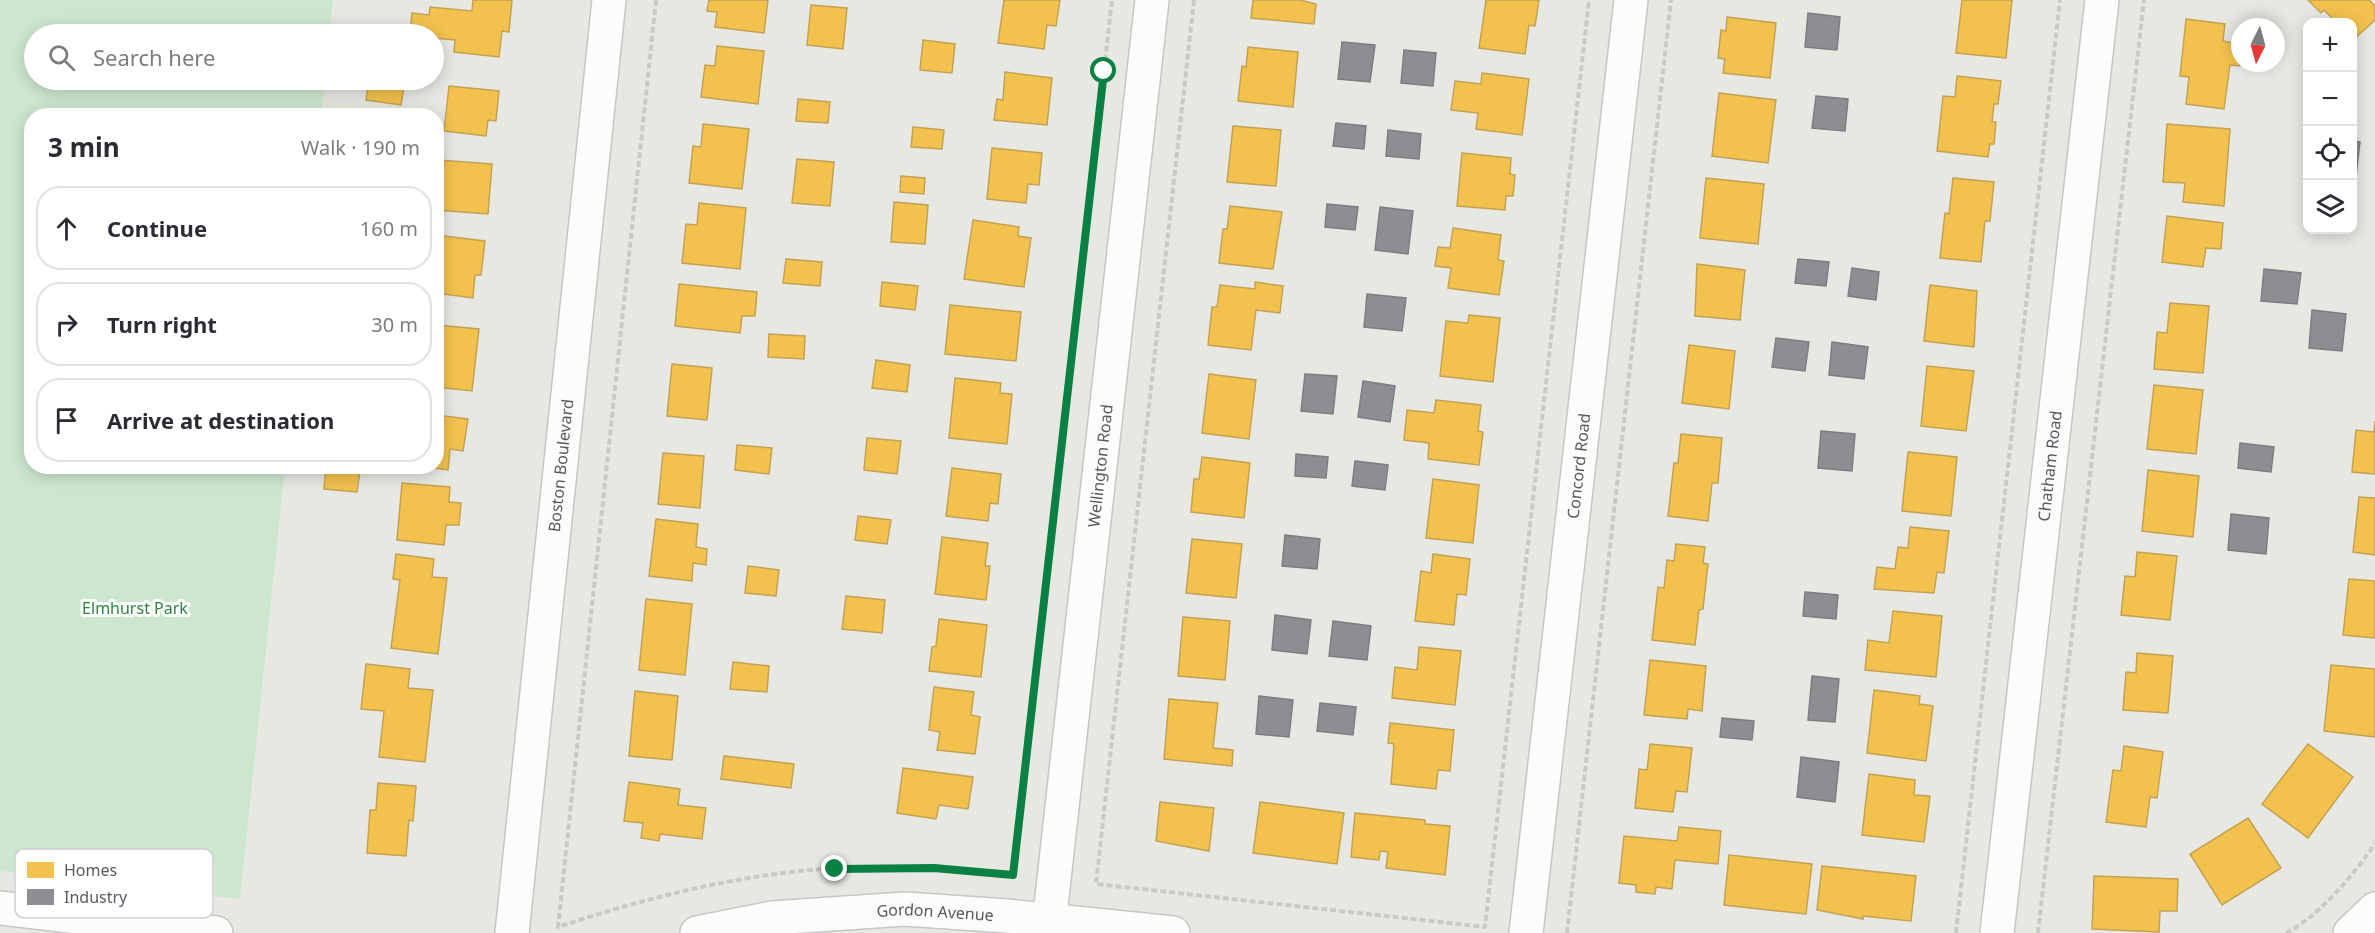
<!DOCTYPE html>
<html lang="en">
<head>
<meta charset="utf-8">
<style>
	body { margin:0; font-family:"Noto Sans",sans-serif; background:#f7f7f7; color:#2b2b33 }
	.controls { position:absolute; right:18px; top:18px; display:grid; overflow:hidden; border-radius:12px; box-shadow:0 3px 15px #0003 }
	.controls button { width:54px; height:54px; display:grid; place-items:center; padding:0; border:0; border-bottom:2px solid #e1e1e2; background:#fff; color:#2b2b33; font:30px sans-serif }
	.compass { position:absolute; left:2231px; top:18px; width:54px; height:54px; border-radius:50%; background:#fff; box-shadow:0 3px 15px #0003; rotate:186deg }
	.stop { position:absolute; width:18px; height:18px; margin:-14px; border:4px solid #0b8043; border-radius:50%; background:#fff }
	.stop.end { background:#0b8043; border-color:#fff; box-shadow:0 2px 6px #0008 }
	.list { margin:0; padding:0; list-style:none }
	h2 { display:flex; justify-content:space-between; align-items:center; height:78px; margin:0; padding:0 24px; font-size:26px }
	h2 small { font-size:20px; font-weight:400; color:#7c7c81 }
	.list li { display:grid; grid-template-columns:39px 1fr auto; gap:18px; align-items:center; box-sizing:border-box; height:84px; margin:0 12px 12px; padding:0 12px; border:2px solid #e1e1e2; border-radius:24px }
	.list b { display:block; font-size:22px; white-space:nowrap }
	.list em { font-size:20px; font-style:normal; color:#7c7c81 }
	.icon { flex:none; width:33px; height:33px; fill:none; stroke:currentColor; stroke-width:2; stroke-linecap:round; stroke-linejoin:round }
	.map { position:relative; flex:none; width:2375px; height:933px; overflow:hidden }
	.search { position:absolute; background:#fff; box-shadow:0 3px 15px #0003; left:24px; top:24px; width:420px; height:66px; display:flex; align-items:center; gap:15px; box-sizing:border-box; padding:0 21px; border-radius:33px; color:#7c7c81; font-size:22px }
	.panel { position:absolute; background:#fff; box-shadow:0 3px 15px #0003; left:24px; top:108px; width:420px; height:366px; border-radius:24px }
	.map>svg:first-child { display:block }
	.green { fill:#cde7cf }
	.homes { fill:#f2c14e; stroke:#c4a254; stroke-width:1.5 }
	.industry { fill:#8d8d92; stroke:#7d7e83; stroke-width:1.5 }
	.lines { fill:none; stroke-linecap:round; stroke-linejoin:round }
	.street-casing { stroke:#c5c6c6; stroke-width:36 }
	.path { stroke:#c5cbc9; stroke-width:4; stroke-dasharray:6 3; stroke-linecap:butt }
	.street { stroke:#fcfcfb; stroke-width:33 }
	.route { stroke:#0b8043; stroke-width:8 }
	.labels { text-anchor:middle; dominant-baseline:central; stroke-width:6; stroke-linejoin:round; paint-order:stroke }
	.street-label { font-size:16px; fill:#575a61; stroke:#fff }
	.park-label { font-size:16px; fill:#2c8440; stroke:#fff }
	.key { fill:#fff; stroke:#cdced0; stroke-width:1.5 }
	.key-label { font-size:16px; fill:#575a61 }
</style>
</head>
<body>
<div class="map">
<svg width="2375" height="933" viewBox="0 0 2375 933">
	<rect width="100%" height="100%" fill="#e8e8e2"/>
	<polygon class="green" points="0,0 333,0 329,34 34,34 34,80 325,80 321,115 32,116 32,466 285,467 240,899 0,871"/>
	<g class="homes">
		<polygon points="473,0 512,0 509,32 502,31 499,57 454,52 455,40 434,38 434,34 410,34 412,13 429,15 430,7 472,11"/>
		<polygon points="709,0 768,0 764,33 715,27 717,12 707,11"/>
		<polygon points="1004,0 1060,0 1056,26 1047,25 1044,49 998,43"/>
		<polygon points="1253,0 1300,0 1316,4 1314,24 1251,18"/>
		<polygon points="1486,0 1539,0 1535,26 1529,25 1525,54 1479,48"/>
		<polygon points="1962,0 2012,0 2006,58 1956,53"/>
		<polygon points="2308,0 2369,0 2375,6 2375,20 2353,40 2352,22 2336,22 2324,10 2321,13"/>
		<polygon points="811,5 847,8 843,49 807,45"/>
		<polygon points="1727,17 1776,23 1770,78 1723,73 1725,59 1718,58 1721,30 1726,31"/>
		<polygon points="2186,19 2225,24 2223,41 2240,44 2240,66 2230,65 2224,109 2186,104 2189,77 2180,76"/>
		<polygon points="923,40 955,44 952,73 920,70"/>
		<polygon points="717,46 764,51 758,104 701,97 705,65 715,66"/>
		<polygon points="1248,47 1298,52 1293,107 1238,101 1242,66 1246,67"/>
		<polygon points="1005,72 1052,78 1047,125 994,120 997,99 1003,100"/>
		<polygon points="1482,73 1529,79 1522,135 1476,129 1478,113 1451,110 1455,81 1481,84"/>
		<polygon points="1957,76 2001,81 1998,104 1994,104 1992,122 1996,122 1994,144 1990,144 1988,157 1937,151 1943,96 1955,97"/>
		<polygon points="369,80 405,80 401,105 366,100"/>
		<polygon points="449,86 499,91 496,121 488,120 486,136 444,131"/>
		<polygon points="1719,93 1776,100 1768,163 1712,156"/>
		<polygon points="798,99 830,102 828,123 796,121"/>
		<polygon points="703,124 749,129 742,189 689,183 693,146 701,147"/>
		<polygon points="2167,124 2230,129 2224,206 2183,202 2185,183 2163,182"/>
		<polygon points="1233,126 1281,130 1276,186 1227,182"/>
		<polygon points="913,127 944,130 942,149 911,147"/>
		<polygon points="992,148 1042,153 1039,185 1028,184 1026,203 987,199"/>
		<polygon points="1462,153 1511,158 1510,174 1515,175 1513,196 1506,196 1505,210 1457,206"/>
		<polygon points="797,159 834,162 830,206 792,203"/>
		<polygon points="438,160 492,164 488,214 436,210"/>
		<polygon points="901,176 925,178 924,194 900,192"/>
		<polygon points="1706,178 1764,184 1758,244 1700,238"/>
		<polygon points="1953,178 1994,182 1990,221 1985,221 1981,262 1940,258 1945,213 1949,214"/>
		<polygon points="894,202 928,205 925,244 891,242"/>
		<polygon points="699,203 746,208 740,269 682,263 686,224 697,225"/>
		<polygon points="1230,206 1282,212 1273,269 1219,263 1223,229 1227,229"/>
		<polygon points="2167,216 2223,223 2221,249 2206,248 2203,267 2162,262"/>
		<polygon points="973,220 1019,227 1018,236 1031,238 1024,287 964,279"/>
		<polygon points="1453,228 1501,235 1498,260 1504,261 1499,295 1448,288 1451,268 1435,266 1438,247 1450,248"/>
		<polygon points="436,235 485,241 481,275 475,275 473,298 436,293"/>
		<polygon points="786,259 822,262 820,286 783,283"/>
		<polygon points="1697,264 1745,270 1740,320 1695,316"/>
		<polygon points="882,282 918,286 915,310 880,306"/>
		<polygon points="1255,282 1283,286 1280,313 1256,310 1251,350 1208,345 1212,307 1217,307 1220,285 1255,289"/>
		<polygon points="679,284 757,292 755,316 742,316 740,333 675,326"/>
		<polygon points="1930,285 1977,291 1974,347 1924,341"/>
		<polygon points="2170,303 2209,306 2203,373 2154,369 2157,332 2167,333"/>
		<polygon points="950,305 1021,312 1016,361 945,354"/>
		<polygon points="1469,315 1500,318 1493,382 1440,376 1446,321 1468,323"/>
		<polygon points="436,325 479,329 472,391 436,387"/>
		<polygon points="769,334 805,336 804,359 768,357"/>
		<polygon points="1689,345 1735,351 1729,409 1682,403"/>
		<polygon points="876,360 910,365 907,392 872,388"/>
		<polygon points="672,364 712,368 707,420 667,416"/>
		<polygon points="1927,366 1974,371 1966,431 1921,426"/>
		<polygon points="1209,374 1256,380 1249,439 1202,433"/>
		<polygon points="955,378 1001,383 1000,393 1012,394 1007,444 949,438"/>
		<polygon points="2154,385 2203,390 2196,454 2147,449"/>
		<polygon points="1436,400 1481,405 1478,431 1483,432 1479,465 1428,459 1429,443 1404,440 1407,410 1434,413"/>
		<polygon points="436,415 468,419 463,451 450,449 448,470 420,466 436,466"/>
		<polygon points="2375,421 2375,474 2352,472 2356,430 2374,432"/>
		<polygon points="1681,434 1722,438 1718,483 1712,483 1708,521 1668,516 1674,463 1678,463"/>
		<polygon points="867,438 901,441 897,474 864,470"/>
		<polygon points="737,445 772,448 769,474 735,470"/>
		<polygon points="1908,452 1957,457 1951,516 1902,511"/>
		<polygon points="663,453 704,456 700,508 658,504"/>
		<polygon points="1202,457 1250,463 1244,518 1191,512 1194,479 1199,479"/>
		<polygon points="326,467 360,471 357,492 324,489"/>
		<polygon points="952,468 1001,474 998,504 990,503 988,521 946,516"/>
		<polygon points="2148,470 2199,476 2193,537 2142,531"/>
		<polygon points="1433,479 1479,485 1473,543 1426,538"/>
		<polygon points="402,483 450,487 449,502 461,503 459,525 446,525 444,545 397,540"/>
		<polygon points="2359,497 2375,498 2375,555 2353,552"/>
		<polygon points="858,516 891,520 887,544 855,540"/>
		<polygon points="656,519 698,524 696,547 707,549 706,565 693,563 692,581 649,576"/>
		<polygon points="1910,527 1949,531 1944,573 1937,572 1934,593 1874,589 1877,567 1895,569 1898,547 1908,548"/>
		<polygon points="942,537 988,543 985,566 990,566 986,600 935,594"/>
		<polygon points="1192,539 1242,544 1236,598 1186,593"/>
		<polygon points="1676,544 1705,547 1703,563 1708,564 1703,609 1699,610 1695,645 1652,640 1658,587 1664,588 1667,560 1674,561"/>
		<polygon points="2137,552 2177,556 2170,620 2121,615 2125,576 2135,577"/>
		<polygon points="396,554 434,559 432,577 447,578 438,654 391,648 400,580 393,579"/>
		<polygon points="1433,554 1470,559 1466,595 1457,594 1454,625 1415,621 1421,571 1431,573"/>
		<polygon points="748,566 779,570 776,596 745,593"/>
		<polygon points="2349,579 2375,581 2375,638 2343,635"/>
		<polygon points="846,596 885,600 882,633 842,629"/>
		<polygon points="646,599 692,604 685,675 639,670"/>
		<polygon points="1893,611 1942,616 1936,677 1865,670 1868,640 1889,643"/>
		<polygon points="1183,617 1230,621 1225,680 1178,676"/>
		<polygon points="939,619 987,625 981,677 929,671 932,647 936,646"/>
		<polygon points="1419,647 1461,651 1455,705 1392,698 1395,667 1417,670"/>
		<polygon points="2137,653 2173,656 2168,713 2123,710 2126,672 2136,673"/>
		<polygon points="1650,660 1706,666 1702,711 1688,709 1687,719 1644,715"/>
		<polygon points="733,662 769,666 767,692 730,689"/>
		<polygon points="366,664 410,669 408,688 433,690 425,762 379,757 384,711 361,709"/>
		<polygon points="2331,665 2375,669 2375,737 2324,731"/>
		<polygon points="934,687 974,692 971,715 980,717 975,754 937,750 940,732 929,730"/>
		<polygon points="1874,690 1920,696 1919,704 1933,706 1926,761 1867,753"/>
		<polygon points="635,691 678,696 672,760 629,756"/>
		<polygon points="1169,699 1218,703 1213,748 1233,750 1232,766 1164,759"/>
		<polygon points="1390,723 1454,730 1450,771 1438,770 1436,789 1391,784 1394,744 1388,743"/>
		<polygon points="1650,744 1692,748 1687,792 1676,791 1673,812 1635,808 1639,769 1647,770"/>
		<polygon points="2308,744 2353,777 2308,838 2262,804"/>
		<polygon points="2124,746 2163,752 2157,798 2150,797 2146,827 2106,822 2113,770 2121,771"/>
		<polygon points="724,756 794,764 791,788 721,779"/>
		<polygon points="903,768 973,777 968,809 939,805 936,819 897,813"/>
		<polygon points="1869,774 1915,780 1914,795 1930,796 1924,842 1862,835"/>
		<polygon points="629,782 680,789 678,805 706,808 702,839 660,834 659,841 641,838 643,823 624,821"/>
		<polygon points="378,783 416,786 413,821 409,820 406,856 367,853 370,810 376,810"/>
		<polygon points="1160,802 1214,808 1209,851 1156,841"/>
		<polygon points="1260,802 1344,813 1337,864 1253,853"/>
		<polygon points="1355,813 1425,820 1425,824 1450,826 1445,875 1386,868 1388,852 1380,851 1379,860 1351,857"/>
		<polygon points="2248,818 2281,868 2222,905 2190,854"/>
		<polygon points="1679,827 1721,831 1718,864 1675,860 1672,889 1656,887 1655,894 1636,892 1636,885 1619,883 1624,836 1677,841"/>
		<polygon points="1729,855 1812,864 1806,914 1724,905"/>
		<polygon points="1822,866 1916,876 1911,921 1863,916 1863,919 1817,910"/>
		<polygon points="2094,876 2178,879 2177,911 2160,911 2159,932 2092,929"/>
	</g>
	<g class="industry">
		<polygon points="1808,13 1840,17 1837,50 1805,47"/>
		<polygon points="1342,42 1375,45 1370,82 1338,79"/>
		<polygon points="1404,50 1436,53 1433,86 1401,83"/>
		<polygon points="1816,96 1848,99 1845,131 1812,128"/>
		<polygon points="1336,123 1366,126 1364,149 1333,146"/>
		<polygon points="1388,130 1421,134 1419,159 1386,156"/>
		<polygon points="2352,141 2360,142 2356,176 2352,175"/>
		<polygon points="1327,204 1358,207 1355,230 1325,227"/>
		<polygon points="1380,207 1413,211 1408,254 1375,250"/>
		<polygon points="1798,259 1829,262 1826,286 1795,283"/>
		<polygon points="1852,268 1879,272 1876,300 1848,296"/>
		<polygon points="2264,269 2301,273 2297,304 2261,301"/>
		<polygon points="1367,294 1406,298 1402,331 1364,327"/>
		<polygon points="2312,310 2346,314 2342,351 2309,348"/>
		<polygon points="1776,338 1809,342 1805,371 1772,367"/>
		<polygon points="1832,342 1868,347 1864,379 1829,375"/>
		<polygon points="1305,374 1337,376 1333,414 1301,411"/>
		<polygon points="1363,381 1395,386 1390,422 1358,417"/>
		<polygon points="1821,431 1855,434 1852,471 1818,468"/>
		<polygon points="2240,443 2274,447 2271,472 2238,468"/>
		<polygon points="1296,454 1328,457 1326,478 1295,476"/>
		<polygon points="1355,461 1388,465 1385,490 1352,486"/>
		<polygon points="2231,514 2269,518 2266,554 2228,550"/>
		<polygon points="1285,535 1320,539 1317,569 1282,566"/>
		<polygon points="1805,592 1838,595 1836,619 1803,616"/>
		<polygon points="1275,615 1311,620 1307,654 1272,650"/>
		<polygon points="1333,621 1371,626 1367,660 1329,656"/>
		<polygon points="1812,676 1839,679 1835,722 1808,720"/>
		<polygon points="1259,696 1293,700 1289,737 1256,734"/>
		<polygon points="1320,703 1356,707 1353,735 1317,731"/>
		<polygon points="1722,718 1754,721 1752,740 1720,737"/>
		<polygon points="1801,757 1839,762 1835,802 1797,797"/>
	</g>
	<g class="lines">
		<g class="street-casing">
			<g id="street">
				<polyline points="0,908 216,933"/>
				<path id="s1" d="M512,933L609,0"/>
				<path id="s2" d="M697,933L772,918L905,909L1007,916L1173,933"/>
				<path id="s3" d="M1048,933L1152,0"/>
				<path id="s4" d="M1526,933L1631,0"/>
				<path id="s5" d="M1997,933L2102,0"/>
				<polyline points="2350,933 2375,909"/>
			</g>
		</g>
		<g class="path">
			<path d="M656,0L558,927C654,895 756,870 858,867C910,866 961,870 1013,875L1112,0"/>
			<polyline points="1194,0 1096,884 1485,927 1589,0"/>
			<polyline points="1567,933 1671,0"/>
			<polyline points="1956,933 2060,0"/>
			<polyline points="2038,933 2144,0"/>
			<path d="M2286,933C2318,917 2356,873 2375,843"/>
		</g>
		<use href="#street" class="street"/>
	</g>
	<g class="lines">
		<polyline class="route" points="835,869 934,868 1013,875 1104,71"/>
	</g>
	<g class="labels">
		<g class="street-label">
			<text stroke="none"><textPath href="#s5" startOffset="470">Chatham Road</textPath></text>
			<text stroke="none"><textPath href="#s1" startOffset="470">Boston Boulevard</textPath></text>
			<text stroke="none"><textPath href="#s3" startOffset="470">Wellington Road</textPath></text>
			<text stroke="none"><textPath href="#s4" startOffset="470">Concord Road</textPath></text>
			<text stroke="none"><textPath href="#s2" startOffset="240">Gordon Avenue</textPath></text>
		</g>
		<g class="park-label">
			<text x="135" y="608">Elmhurst Park</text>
		</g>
	</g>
	<rect x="15" y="849" width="198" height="69" rx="9" class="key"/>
	<rect x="27" y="862" width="27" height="16" fill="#f2c14e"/>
	<rect x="27" y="889" width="27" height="16" fill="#8d8d92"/>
	<g class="key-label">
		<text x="64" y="876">Homes</text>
		<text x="64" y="903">Industry</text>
	</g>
</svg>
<div class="controls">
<button>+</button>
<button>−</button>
<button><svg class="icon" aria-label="locate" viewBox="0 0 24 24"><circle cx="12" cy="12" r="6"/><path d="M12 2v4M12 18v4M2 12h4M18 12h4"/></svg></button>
<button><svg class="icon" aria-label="layers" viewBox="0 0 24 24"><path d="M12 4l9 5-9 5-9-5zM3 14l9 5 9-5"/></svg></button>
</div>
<svg class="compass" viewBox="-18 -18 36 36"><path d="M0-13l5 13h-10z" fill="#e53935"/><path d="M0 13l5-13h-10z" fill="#7c7c81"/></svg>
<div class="stop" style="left:1104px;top:71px"></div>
<div class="stop end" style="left:835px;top:869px"></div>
<div class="search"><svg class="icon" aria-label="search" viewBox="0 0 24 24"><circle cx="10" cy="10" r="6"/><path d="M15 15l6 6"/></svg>Search here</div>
<section class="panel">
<h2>3 min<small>Walk · 190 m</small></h2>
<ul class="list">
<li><svg class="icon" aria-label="ahead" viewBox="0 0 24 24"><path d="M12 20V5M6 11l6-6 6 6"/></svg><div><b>Continue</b></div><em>160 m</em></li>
<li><svg class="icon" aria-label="right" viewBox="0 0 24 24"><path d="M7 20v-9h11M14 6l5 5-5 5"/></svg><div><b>Turn right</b></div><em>30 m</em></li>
<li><svg class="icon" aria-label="arrive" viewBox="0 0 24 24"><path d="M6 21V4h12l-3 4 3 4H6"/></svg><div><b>Arrive at destination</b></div></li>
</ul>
</section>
</div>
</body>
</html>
